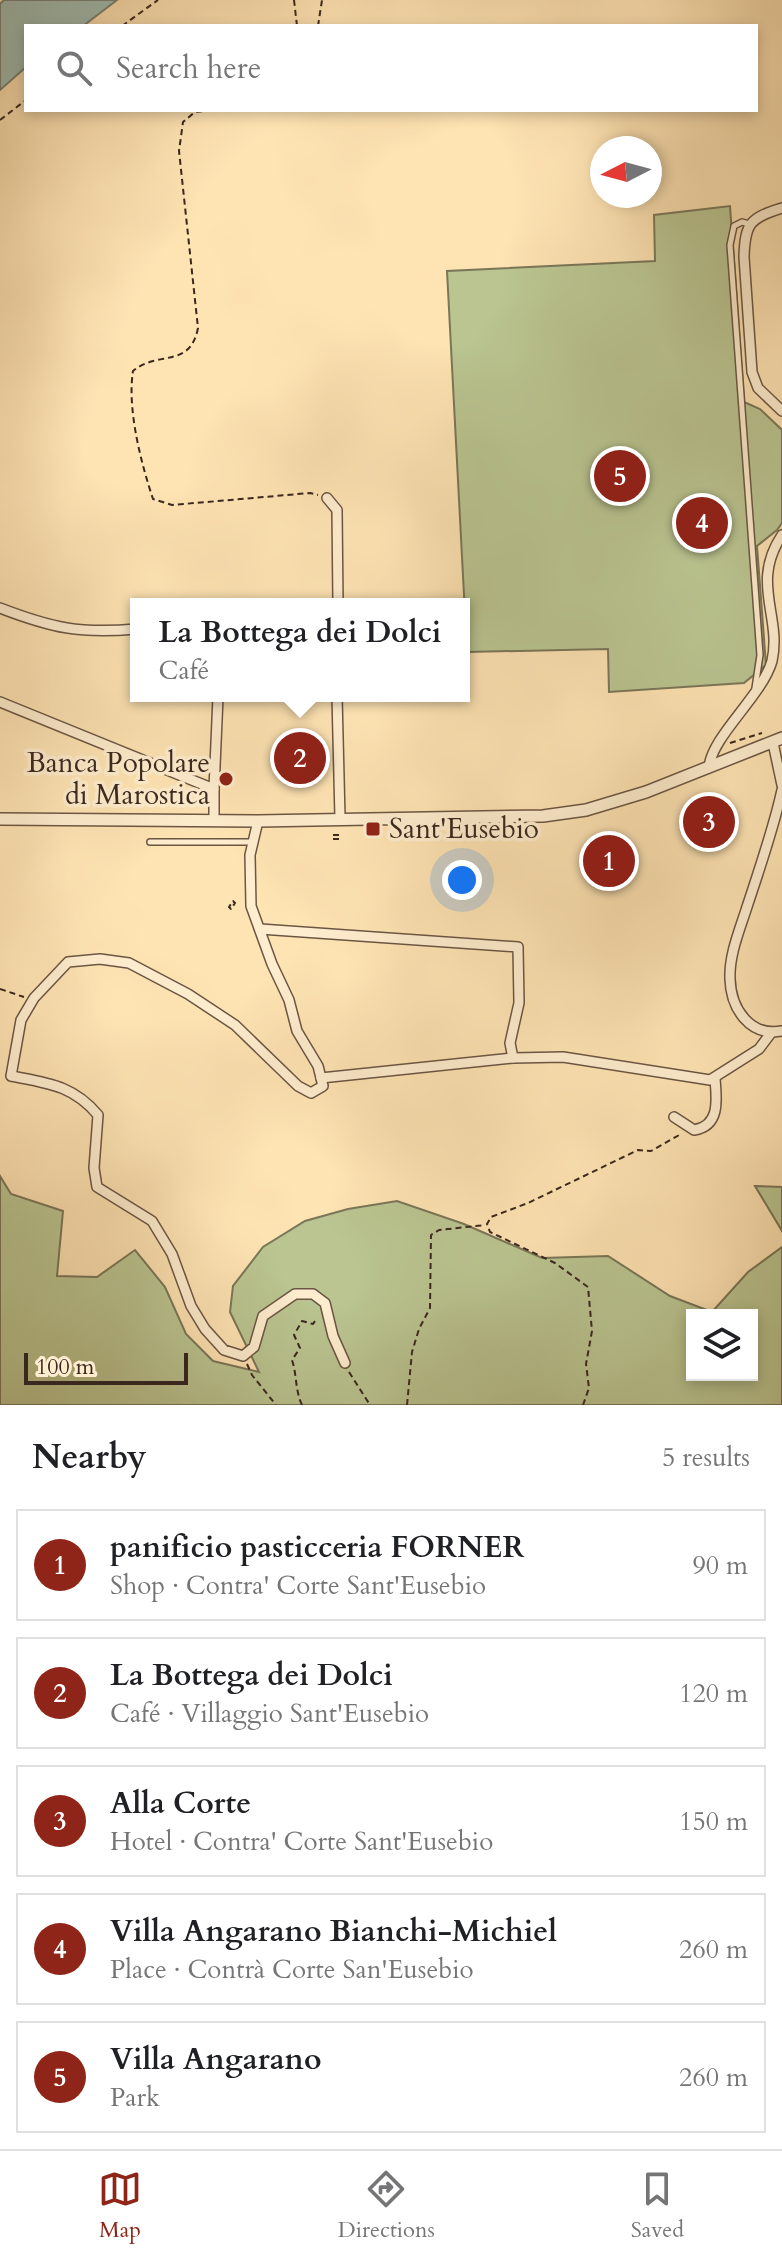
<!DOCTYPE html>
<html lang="en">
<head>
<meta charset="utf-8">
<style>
	body { margin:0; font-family:Cardo,serif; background:#f2f2f2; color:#202124 }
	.controls { position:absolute; right:24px; bottom:24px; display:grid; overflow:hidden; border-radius:0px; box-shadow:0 4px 12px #0003 }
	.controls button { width:72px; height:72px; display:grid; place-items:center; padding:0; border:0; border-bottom:2px solid #e0e0e0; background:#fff; color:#202124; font:40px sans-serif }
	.compass { position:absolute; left:590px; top:136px; width:72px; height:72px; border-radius:50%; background:#fff; box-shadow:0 4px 12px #0003; rotate:264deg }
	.scale { position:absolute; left:24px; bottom:20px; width:164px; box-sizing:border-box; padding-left:8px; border:4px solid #3a271e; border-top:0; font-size:22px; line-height:28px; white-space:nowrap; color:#3a271e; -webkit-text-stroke:6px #feedce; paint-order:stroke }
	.you { position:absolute; left:462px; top:880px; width:28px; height:28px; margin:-20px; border:6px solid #fff; border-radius:50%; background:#1a73e8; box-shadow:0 0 0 12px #1a73e833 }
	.badge { display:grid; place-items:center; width:52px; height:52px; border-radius:50%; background:#8f2418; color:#fff; font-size:26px; font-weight:700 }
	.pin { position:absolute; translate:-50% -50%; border:4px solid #fff; box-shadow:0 2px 8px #0006 }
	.popup { position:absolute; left:130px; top:598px; width:340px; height:104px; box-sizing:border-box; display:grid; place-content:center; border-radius:0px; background:#fff; filter:drop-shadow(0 2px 6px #0005); font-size:26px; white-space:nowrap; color:#757577 }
	.popup b { font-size:30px; color:#202124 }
	.popup::after { content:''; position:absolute; left:50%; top:100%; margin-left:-16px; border:16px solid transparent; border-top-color:#fff }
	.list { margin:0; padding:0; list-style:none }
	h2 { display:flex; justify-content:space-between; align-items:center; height:104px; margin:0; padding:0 32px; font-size:34px }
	h2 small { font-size:26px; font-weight:400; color:#757577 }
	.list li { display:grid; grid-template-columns:52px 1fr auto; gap:24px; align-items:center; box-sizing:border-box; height:112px; margin:0 16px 16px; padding:0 16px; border:2px solid #e0e0e0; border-radius:0px }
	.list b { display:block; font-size:30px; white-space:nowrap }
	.list p { margin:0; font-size:26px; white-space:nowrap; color:#757577 }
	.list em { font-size:26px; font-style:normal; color:#757577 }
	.icon { flex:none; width:44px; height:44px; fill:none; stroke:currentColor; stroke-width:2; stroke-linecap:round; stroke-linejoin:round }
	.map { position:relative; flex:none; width:782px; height:1405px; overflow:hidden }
	.search { position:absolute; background:#fff; box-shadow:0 4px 12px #0003; left:24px; right:24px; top:24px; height:88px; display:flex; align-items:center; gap:20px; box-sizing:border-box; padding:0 28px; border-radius:0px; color:#757577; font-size:30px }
	.sheet { height:744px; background:#fff }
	nav { display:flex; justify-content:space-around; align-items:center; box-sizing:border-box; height:112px; border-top:2px solid #e0e0e0; background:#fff; font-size:22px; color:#757577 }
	nav a { display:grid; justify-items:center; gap:4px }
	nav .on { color:#8f2418 }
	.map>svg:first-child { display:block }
	.green { fill:#bac591; stroke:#7a7658; stroke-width:2; fill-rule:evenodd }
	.water { fill:#a0bdb2; stroke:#778177; stroke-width:2 }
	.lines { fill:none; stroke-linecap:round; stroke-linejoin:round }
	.service-casing { stroke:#6b5643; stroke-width:8 }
	.minor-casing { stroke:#6b5643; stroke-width:12 }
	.tertiary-casing { stroke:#6b5643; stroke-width:14 }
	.path { stroke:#3a271e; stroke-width:2; stroke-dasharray:6 4; stroke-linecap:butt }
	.service { stroke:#feedce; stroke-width:5 }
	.minor { stroke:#feedce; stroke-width:9 }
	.tertiary { stroke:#feedce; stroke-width:11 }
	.poi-dot { fill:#8f2418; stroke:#feedce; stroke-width:3 }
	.labels { text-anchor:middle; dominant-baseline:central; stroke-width:7; stroke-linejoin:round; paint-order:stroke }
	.poi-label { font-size:28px; fill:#3a271e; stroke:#feedce; text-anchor:end }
</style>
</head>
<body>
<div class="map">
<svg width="782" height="1405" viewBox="0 0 782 1405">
	<rect width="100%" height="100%" fill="#fee3b3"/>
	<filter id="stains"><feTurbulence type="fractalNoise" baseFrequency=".0025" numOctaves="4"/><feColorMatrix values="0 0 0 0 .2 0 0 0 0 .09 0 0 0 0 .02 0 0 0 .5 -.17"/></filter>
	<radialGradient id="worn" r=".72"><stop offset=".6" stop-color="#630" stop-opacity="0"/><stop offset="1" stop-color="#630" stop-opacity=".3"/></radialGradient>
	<g class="green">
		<polygon points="730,206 744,402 760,409 782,430 782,523 777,530 757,546 766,665 744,683 609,692 608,649 467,652 447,271 655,261 654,215"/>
		<path d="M0,1176L11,1194L63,1211L57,1276L97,1277L135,1250L165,1287L186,1334L213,1361L259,1372L230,1312L233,1286L263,1247L305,1221L348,1209L397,1201L464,1224L542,1258L608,1256L670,1296L712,1312L748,1272L782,1247V1405H0ZM692,1315H752V1375H692Z"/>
		<polygon points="755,1186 782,1187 782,1231"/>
	</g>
	<polygon class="water" points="4,0 117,0 83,26 26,26 26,67 0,90 0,4"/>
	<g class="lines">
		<g class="service-casing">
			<g id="service">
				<polyline points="749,224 742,222 734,226 730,245 760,655 755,688"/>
				<polyline points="150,842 252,842"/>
			</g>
		</g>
		<g class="minor-casing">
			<g id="minor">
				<path d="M782,208C750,218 745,223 744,257L752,372L758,388L782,411"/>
				<polyline points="327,498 337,510 338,604"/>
				<path d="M0,608C52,628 80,634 136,629"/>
				<polyline points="337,696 340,818"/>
				<polyline points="0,702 214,789 214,821"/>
				<polyline points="773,743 782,785"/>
				<path d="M709,767C712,736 762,696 772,661C782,616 750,583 782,535"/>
				<polyline points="214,789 218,697"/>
				<path d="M782,790C773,831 758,873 745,913C738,934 729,957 730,979C731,1009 750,1037 782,1031"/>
				<path d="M258,821L250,855L251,906L272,964L289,1000L297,1031L318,1066L323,1086L311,1093L298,1086L235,1025L188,994L129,963L100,959L68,962L34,998L21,1020L11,1076C47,1083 73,1085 98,1115L94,1168L97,1187L152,1221L172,1254L191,1306L205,1329L224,1350L243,1356L254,1347L263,1316L295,1294H313L325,1303L333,1336L345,1363"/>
				<polyline points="260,929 518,947 519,1003 510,1043 513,1058"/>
				<polyline points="321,1078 513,1058 563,1057 710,1080 759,1049 771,1033"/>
				<path d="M674,1117L694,1130C720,1126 717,1100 715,1079"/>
			</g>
		</g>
		<g class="tertiary-casing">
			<polyline id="tertiary" points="0,819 258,821 543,816 586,810 646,792 782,738"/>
		</g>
		<g class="path">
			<polyline points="294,0 297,26"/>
			<polyline points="122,26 158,0"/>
			<polyline points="318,26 322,0"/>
			<path d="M212,110L195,112L183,122L179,151L198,328C190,369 158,350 133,371C127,409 141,463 153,499L172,505L310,493L318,495"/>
			<polyline points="0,120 26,100"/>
			<polyline points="730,743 762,733"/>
			<rect x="333" y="835" width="6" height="4"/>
			<polygon points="233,901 235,903 231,909 229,907"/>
			<polyline points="0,989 24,997"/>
			<polyline points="247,1364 252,1375 276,1405"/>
			<polyline points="349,1372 370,1405"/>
			<path d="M302,1405C295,1390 297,1375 292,1360L300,1348L294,1335L302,1321L313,1324L317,1318"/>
			<polyline points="407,1405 412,1352 419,1329 430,1308 431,1235 439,1230 485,1225"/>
			<polyline points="583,1405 589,1388 586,1364 592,1331 588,1287 555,1263 490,1232 487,1224 491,1217 528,1203 638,1150 651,1151 681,1134"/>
		</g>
		<use href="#service" class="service"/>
		<use href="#minor" class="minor"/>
		<use href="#tertiary" class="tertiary"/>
	</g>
	<g class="poi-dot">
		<circle cx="226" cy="779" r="8"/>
		<rect x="365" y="821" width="16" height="16" rx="4"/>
	</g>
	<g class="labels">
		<g class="poi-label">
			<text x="210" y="763">Banca Popolare<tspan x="210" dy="32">di Marostica</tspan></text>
			<text x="389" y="829" text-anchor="start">Sant'Eusebio</text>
		</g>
	</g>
	<rect width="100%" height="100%" filter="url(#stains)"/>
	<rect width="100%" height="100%" fill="url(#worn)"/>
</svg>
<div class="controls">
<button><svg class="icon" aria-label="layers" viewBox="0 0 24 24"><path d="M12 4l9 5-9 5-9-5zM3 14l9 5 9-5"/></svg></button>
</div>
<svg class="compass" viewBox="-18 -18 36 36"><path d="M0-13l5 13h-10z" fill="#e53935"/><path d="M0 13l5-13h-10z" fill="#757577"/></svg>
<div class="scale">100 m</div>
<div class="you"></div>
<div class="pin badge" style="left:609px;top:861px">1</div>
<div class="pin badge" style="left:300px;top:758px">2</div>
<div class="popup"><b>La Bottega dei Dolci</b>Café</div>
<div class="pin badge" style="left:709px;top:822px">3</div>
<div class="pin badge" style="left:702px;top:523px">4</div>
<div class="pin badge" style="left:620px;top:476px">5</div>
<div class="search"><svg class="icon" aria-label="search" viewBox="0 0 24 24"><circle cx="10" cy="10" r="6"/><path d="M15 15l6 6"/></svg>Search here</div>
</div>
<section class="sheet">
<h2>Nearby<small>5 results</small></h2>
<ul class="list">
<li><span class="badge">1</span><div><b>panificio pasticceria FORNER</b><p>Shop · Contra' Corte Sant'Eusebio</p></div><em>90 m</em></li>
<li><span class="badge">2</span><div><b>La Bottega dei Dolci</b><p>Café · Villaggio Sant'Eusebio</p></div><em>120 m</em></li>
<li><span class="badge">3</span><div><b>Alla Corte</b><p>Hotel · Contra' Corte Sant'Eusebio</p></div><em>150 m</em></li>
<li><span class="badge">4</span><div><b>Villa Angarano Bianchi-Michiel</b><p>Place · Contrà Corte San'Eusebio</p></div><em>260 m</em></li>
<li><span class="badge">5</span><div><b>Villa Angarano</b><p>Park</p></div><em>260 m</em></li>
</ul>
</section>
<nav>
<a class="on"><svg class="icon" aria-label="map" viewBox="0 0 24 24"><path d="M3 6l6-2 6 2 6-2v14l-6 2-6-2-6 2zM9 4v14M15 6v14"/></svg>Map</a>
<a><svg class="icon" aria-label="directions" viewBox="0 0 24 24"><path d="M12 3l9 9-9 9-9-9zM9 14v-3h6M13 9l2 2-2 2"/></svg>Directions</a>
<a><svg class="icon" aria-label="saved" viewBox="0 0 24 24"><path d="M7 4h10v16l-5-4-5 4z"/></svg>Saved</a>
</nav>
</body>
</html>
